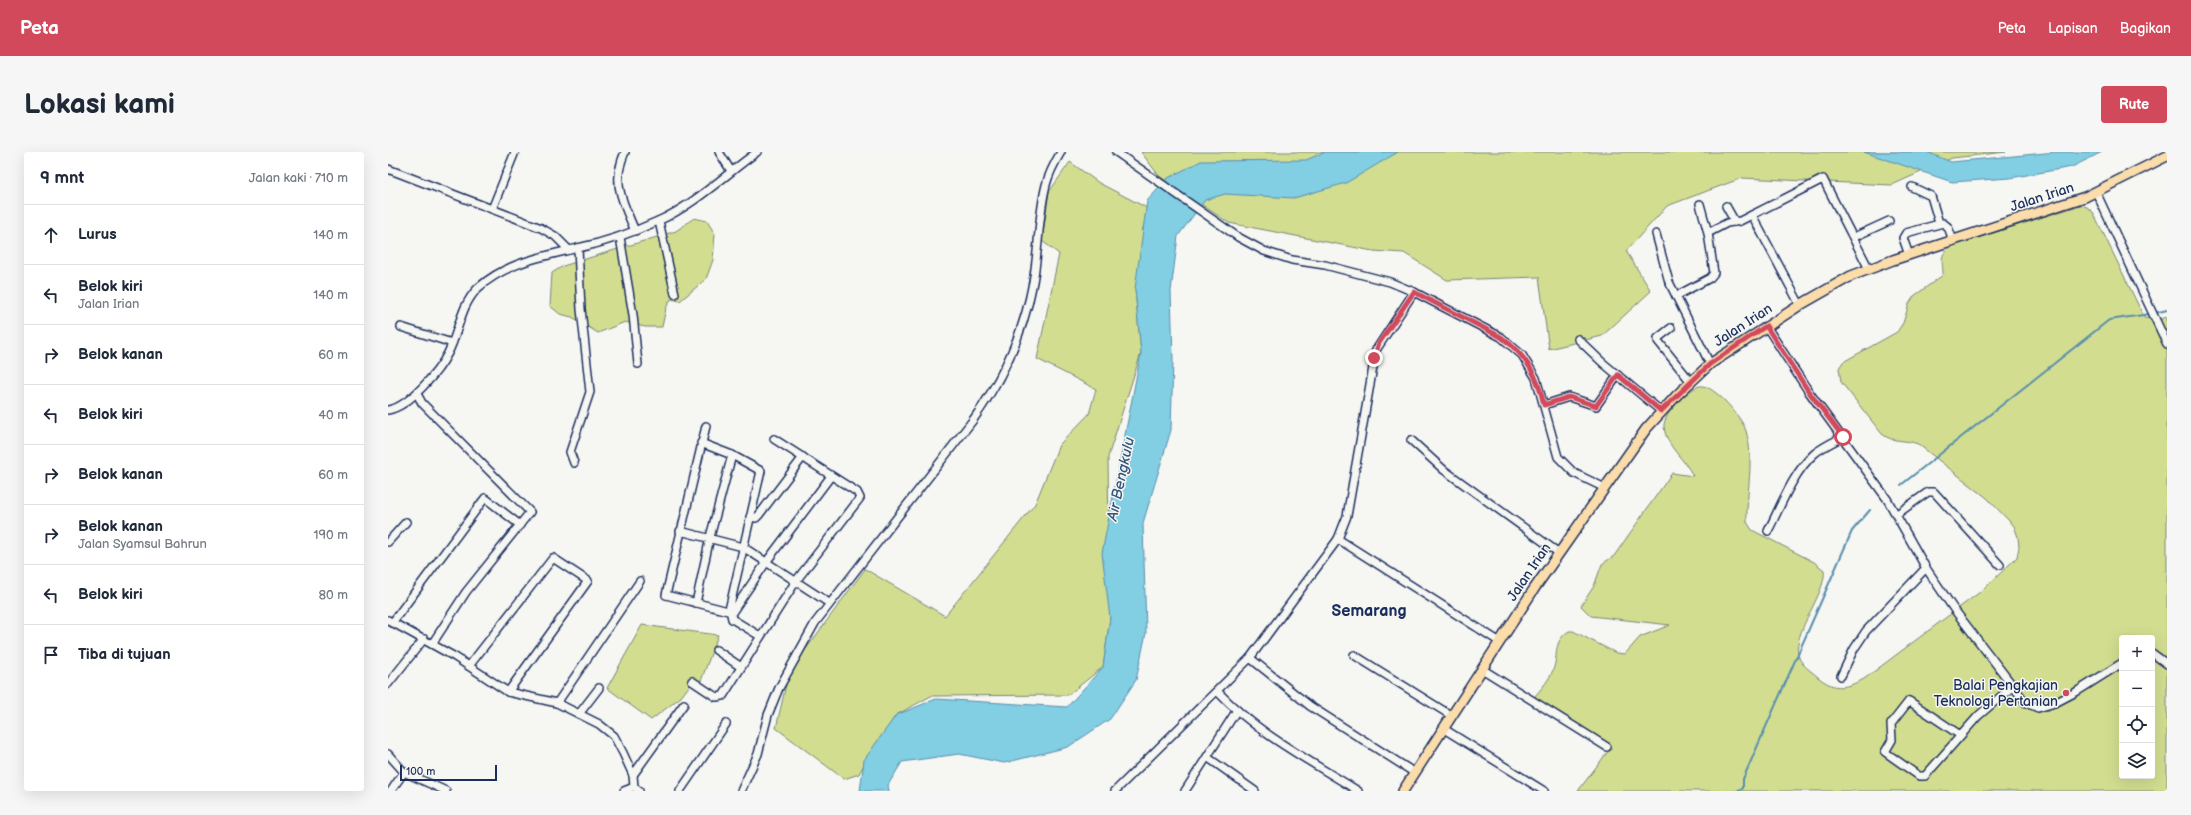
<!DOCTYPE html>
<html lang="id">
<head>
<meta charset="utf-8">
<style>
	body { margin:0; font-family:"Balsamiq Sans",sans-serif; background:#f6f6f7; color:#1f2937 }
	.controls { position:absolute; right:12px; bottom:12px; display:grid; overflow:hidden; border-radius:4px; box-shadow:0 4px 16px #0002 }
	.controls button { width:36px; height:36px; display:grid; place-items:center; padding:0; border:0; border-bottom:1px solid #e0e1e3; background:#fff; color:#1f2937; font:20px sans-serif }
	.scale { position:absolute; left:12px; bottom:10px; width:97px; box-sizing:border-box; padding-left:4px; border:2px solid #1b2f5e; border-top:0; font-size:11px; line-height:14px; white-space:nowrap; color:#1b2f5e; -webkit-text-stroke:3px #f6f6f2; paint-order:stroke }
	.stop { position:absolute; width:12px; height:12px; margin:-9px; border:3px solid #d1495b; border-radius:50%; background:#fff }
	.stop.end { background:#d1495b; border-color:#fff; box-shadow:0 1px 4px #0008 }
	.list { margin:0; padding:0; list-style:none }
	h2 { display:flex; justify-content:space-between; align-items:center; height:52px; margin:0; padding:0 16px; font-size:17px }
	h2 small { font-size:13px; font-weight:400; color:#747a83 }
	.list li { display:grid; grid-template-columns:26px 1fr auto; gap:12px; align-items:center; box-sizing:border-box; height:60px; padding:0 16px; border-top:1px solid #e0e1e3 }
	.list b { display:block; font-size:15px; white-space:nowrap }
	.list p { margin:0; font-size:13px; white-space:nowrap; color:#747a83 }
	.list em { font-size:13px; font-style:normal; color:#747a83 }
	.icon { flex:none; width:22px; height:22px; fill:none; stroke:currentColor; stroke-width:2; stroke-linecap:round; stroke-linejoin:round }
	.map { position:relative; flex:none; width:1779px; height:639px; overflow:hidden; border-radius:4px }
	header { display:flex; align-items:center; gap:24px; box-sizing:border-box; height:56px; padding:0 20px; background:#d1495b; color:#fff }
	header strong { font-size:19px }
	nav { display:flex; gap:22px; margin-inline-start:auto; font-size:14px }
	.intro { display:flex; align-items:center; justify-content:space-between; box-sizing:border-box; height:96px; padding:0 24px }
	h1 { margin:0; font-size:28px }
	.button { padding:10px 18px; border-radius:4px; background:#d1495b; color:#fff; font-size:14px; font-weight:700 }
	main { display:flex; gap:24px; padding:0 24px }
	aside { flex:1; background:#fff; border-radius:4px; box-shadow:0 4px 16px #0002 }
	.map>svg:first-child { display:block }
	.green { fill:#d2dd90; stroke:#768677; fill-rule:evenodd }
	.water { fill:#82cee2; stroke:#598ead }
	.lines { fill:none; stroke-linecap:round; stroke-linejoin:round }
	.stream { stroke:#598ead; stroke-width:2 }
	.minor-casing { stroke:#1b2f5e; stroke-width:10 }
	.major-casing { stroke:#1b2f5e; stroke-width:12 }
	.minor { stroke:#f6f6f2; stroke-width:7 }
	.major { stroke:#fbdcab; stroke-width:9 }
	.route { stroke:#d1495b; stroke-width:5 }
	.poi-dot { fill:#d1495b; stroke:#f6f6f2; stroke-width:1.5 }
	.labels { text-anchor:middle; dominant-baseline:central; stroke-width:3; stroke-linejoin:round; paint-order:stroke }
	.street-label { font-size:14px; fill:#1b2f5e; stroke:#f6f6f2 }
	.poi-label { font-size:14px; fill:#1b2f5e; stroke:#f6f6f2; text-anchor:end }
	.water-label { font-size:15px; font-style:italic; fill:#35577f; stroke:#f6f6f2 }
	.quarter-label { font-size:16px; font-weight:bold; fill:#1b2f5e; stroke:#f6f6f2 }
</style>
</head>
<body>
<header>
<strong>Peta</strong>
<nav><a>Peta</a><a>Lapisan</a><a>Bagikan</a></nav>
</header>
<div class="intro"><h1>Lokasi kami</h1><a class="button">Rute</a></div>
<main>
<aside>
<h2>9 mnt<small>Jalan kaki · 710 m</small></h2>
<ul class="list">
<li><svg class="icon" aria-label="ahead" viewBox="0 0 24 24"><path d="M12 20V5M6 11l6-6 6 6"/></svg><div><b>Lurus</b></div><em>140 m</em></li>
<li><svg class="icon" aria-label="left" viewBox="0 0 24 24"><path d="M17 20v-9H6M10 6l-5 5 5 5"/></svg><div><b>Belok kiri</b><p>Jalan Irian</p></div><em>140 m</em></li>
<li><svg class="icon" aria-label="right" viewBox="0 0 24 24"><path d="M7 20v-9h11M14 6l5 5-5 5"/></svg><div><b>Belok kanan</b></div><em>60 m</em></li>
<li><svg class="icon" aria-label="left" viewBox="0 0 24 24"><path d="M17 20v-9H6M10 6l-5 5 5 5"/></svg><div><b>Belok kiri</b></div><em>40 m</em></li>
<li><svg class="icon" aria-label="right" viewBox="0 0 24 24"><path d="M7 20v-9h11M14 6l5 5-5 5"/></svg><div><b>Belok kanan</b></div><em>60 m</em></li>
<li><svg class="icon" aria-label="right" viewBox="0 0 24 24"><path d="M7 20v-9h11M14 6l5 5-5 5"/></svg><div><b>Belok kanan</b><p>Jalan Syamsul Bahrun</p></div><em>190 m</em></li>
<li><svg class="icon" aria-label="left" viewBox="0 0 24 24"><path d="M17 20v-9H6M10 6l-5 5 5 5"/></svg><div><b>Belok kiri</b></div><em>80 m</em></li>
<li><svg class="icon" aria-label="arrive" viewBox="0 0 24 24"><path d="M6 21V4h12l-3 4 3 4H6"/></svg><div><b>Tiba di tujuan</b></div></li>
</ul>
</aside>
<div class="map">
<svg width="1779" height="639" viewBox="0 0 1779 639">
	<rect width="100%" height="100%" fill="#f6f6f2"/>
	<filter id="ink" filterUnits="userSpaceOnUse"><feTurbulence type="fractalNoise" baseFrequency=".025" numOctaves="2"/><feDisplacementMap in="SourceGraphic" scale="8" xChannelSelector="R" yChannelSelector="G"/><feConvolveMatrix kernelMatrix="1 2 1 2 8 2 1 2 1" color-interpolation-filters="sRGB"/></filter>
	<g filter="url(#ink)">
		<g class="green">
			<polygon points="753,0 1618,0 1564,6 1504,33 1354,26 1279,54 1238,99 1263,139 1214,184 1161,197 1151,125 1059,128 1016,101 985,99 841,71 771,24"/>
			<polygon points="682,10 711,31 761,57 754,79 763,105 747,137 753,201 720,305 722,466 715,515 680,543 543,544 508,563 481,603 471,622 456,627 388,576 401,520 477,417 557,464 647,352 671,293 701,262 708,237 649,207 671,102 654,89 661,40"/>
			<path d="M1693,53L1699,55L1705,60L1756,165L1774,167L1779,164V639H1190L1221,598L1222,593L1148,550L1147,544C1154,536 1161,528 1165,518C1171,503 1164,490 1181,479H1185L1228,501L1237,502L1252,485L1282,473L1203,464L1193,454L1206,434L1214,412L1226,404L1284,321L1305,324C1297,307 1278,295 1276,275C1274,263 1301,236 1312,234C1326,232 1355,267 1358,279C1367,309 1358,340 1359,370L1364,378L1426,410L1436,418C1440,443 1394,490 1415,512C1419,517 1426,521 1431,526C1448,539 1458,536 1476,527L1596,437L1629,405L1631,395L1630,385L1626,374L1599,346L1530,292C1517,287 1505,291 1494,282L1453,230L1451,216L1455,210L1509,180L1515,171L1521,152L1526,144L1555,123C1555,108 1550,103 1564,94ZM1734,486H1764V624H1734Z"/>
			<polygon points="306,66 319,69 327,82 325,108 318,127 292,149 283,147 278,156 274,175 257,175 237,170 210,181 184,165 172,162 162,154 164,121 175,114 288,79"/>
			<polygon points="254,473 330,483 313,529 302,533 293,545 263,568 219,536"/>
		</g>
		<g class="water">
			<polygon points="937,0 1010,0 958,31 906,46 837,42 817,48 790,84 783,139 785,207 783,278 755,371 758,481 748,528 722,567 680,595 616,611 571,602 514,610 500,633 501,639 472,639 476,608 508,563 548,547 679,555 715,515 722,466 714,401 753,201 747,137 759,49 780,26 813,9 918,8"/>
			<polygon points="1476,0 1539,0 1563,10 1668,0 1714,0 1684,15 1622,26 1564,30"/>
		</g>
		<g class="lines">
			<g class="stream">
				<polyline points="1767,161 1779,158"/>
				<polyline points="1513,333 1721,168 1762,162"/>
				<polyline points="1349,639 1355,636 1355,627 1464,379 1482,358"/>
			</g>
			<g class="minor-casing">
				<g id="minor">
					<path d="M237,0C223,31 235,50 247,79"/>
					<polyline points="331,0 343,19"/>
					<polyline points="728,0 850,85 876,99 904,108 937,113 1002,130 1026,140 1113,185 1134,203 1148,226 1170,305 1186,321 1217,336"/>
					<polyline points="0,17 153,76 167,84 181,98"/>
					<polyline points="1524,35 1543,44 1551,71"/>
					<polyline points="1708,40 1779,192"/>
					<polyline points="1338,54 1347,70"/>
					<polyline points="104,57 127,0"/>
					<polyline points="1364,63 1412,153"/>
					<polyline points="271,69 287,142"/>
					<polyline points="1320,81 1339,71 1352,69 1435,27 1481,117"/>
					<polyline points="1268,82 1281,130 1322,212"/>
					<polyline points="232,85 245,163 250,212"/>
					<polyline points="1466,85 1501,69"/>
					<polyline points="1521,103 1515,86 1518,81 1555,71 1560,75 1565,88"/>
					<polyline points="1288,144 1322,126 1326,121 1320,81 1312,52"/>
					<polyline points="1378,174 1421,240 1499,347 1538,416 1565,456 1638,551 1650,556 1667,551 1688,540 1734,511"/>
					<polyline points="13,175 64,191"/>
					<polyline points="1283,176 1270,186 1270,189 1303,230"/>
					<polyline points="1190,187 1215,211 1273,259"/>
					<polyline points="29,242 34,251 142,360 78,440 44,492"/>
					<polyline points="1156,253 1181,245 1208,254 1230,223"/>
					<path d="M0,258C21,255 51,219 60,201C71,180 72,154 90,136C119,110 154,105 190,96C218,90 244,81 270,69C306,53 337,23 369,0"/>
					<polyline points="318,274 278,443 344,460"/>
					<polyline points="1023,288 1056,318 1171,401"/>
					<polyline points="313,291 344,303 373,319 341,458"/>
					<polyline points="186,311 182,300 202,240 193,157 190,96"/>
					<polyline points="1509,362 1540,340 1546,340 1612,413"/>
					<polyline points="362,365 368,366 371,363 415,305"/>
					<polyline points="292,379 355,395 441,451"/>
					<path d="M1380,379C1393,354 1404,322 1426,302C1434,295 1445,290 1455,285"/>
					<polyline points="950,387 1112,490"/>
					<polyline points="0,390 18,370"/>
					<polyline points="308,451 322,385 344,303"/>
					<polyline points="0,468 67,505 120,540 169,551 211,572 226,584 235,601 245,623 246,635 251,639"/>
					<polyline points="4,471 97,346 132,373"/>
					<polyline points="372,484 344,467 343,462 379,409 443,324"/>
					<polyline points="328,498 353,515"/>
					<polyline points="1764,501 1779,512"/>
					<polyline points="966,503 1064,564"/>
					<polyline points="862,506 922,554 1027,621"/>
					<polyline points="81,514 165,406 200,429 120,540"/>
					<polyline points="1094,517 1219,595"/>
					<polyline points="1453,524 1466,497 1478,479 1538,416"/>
					<polyline points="304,529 328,545 335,544 408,429 472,346 469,340 386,287"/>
					<polyline points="0,532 36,487"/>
					<path d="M830,540C870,582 921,608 970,639"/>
					<polyline points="169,551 252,429"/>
					<polyline points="191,562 211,536"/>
					<polyline points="1056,577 1156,639"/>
					<polyline points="1572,583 1521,549 1503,572 1504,588 1497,600 1531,624 1537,624 1590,564 1625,534"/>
					<polyline points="0,602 16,620 58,639"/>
					<polyline points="819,605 867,639"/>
					<polyline points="245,623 296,552"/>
					<polyline points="3,639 16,620"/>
					<polyline points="236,639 246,635"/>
					<polyline points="292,639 338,572"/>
					<path d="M353,639L370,602L380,563L391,536L427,471L585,268C615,226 636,180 645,130C651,98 650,64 658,33C661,21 667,10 673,0"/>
					<polyline points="727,639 862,506 950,387 959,364 988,198 1026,140"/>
					<polyline points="797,639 849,558"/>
				</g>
			</g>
			<g class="major-casing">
				<polyline id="major" points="1015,639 1146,437 1258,277 1289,243 1322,212 1412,153 1463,124 1505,108 1697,45 1779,4"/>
			</g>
			<use href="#minor" class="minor"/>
			<use href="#major" class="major"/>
		</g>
	</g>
	<g class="lines" filter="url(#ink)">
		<path class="route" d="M986,206L991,191L1026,140L1113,185C1138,203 1150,224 1156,253L1181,245L1208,254L1230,223L1273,259L1322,212L1378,174L1421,240L1455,285"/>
	</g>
	<circle class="poi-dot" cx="1678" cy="541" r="4"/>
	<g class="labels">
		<g class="street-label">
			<text transform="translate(1654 45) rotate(-18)">Jalan Irian</text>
			<text transform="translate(1355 173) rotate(-33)">Jalan Irian</text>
			<text transform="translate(1141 420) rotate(-56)">Jalan Irian</text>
		</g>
		<g class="poi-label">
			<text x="1670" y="533">Balai Pengkajian<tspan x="1670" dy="16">Teknologi Pertanian</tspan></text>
		</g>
		<g class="water-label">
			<text transform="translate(733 327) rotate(-78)">Air Bengkulu</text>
		</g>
		<g class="quarter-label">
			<text x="981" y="459">Semarang</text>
		</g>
	</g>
</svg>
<div class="controls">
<button>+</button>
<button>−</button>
<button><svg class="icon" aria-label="locate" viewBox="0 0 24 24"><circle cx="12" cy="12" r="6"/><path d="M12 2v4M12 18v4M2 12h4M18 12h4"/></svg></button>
<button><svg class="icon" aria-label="layers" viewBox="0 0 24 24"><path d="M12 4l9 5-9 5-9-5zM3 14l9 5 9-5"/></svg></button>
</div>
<div class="scale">100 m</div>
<div class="stop" style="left:1455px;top:285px"></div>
<div class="stop end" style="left:986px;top:206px"></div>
</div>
</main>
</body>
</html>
